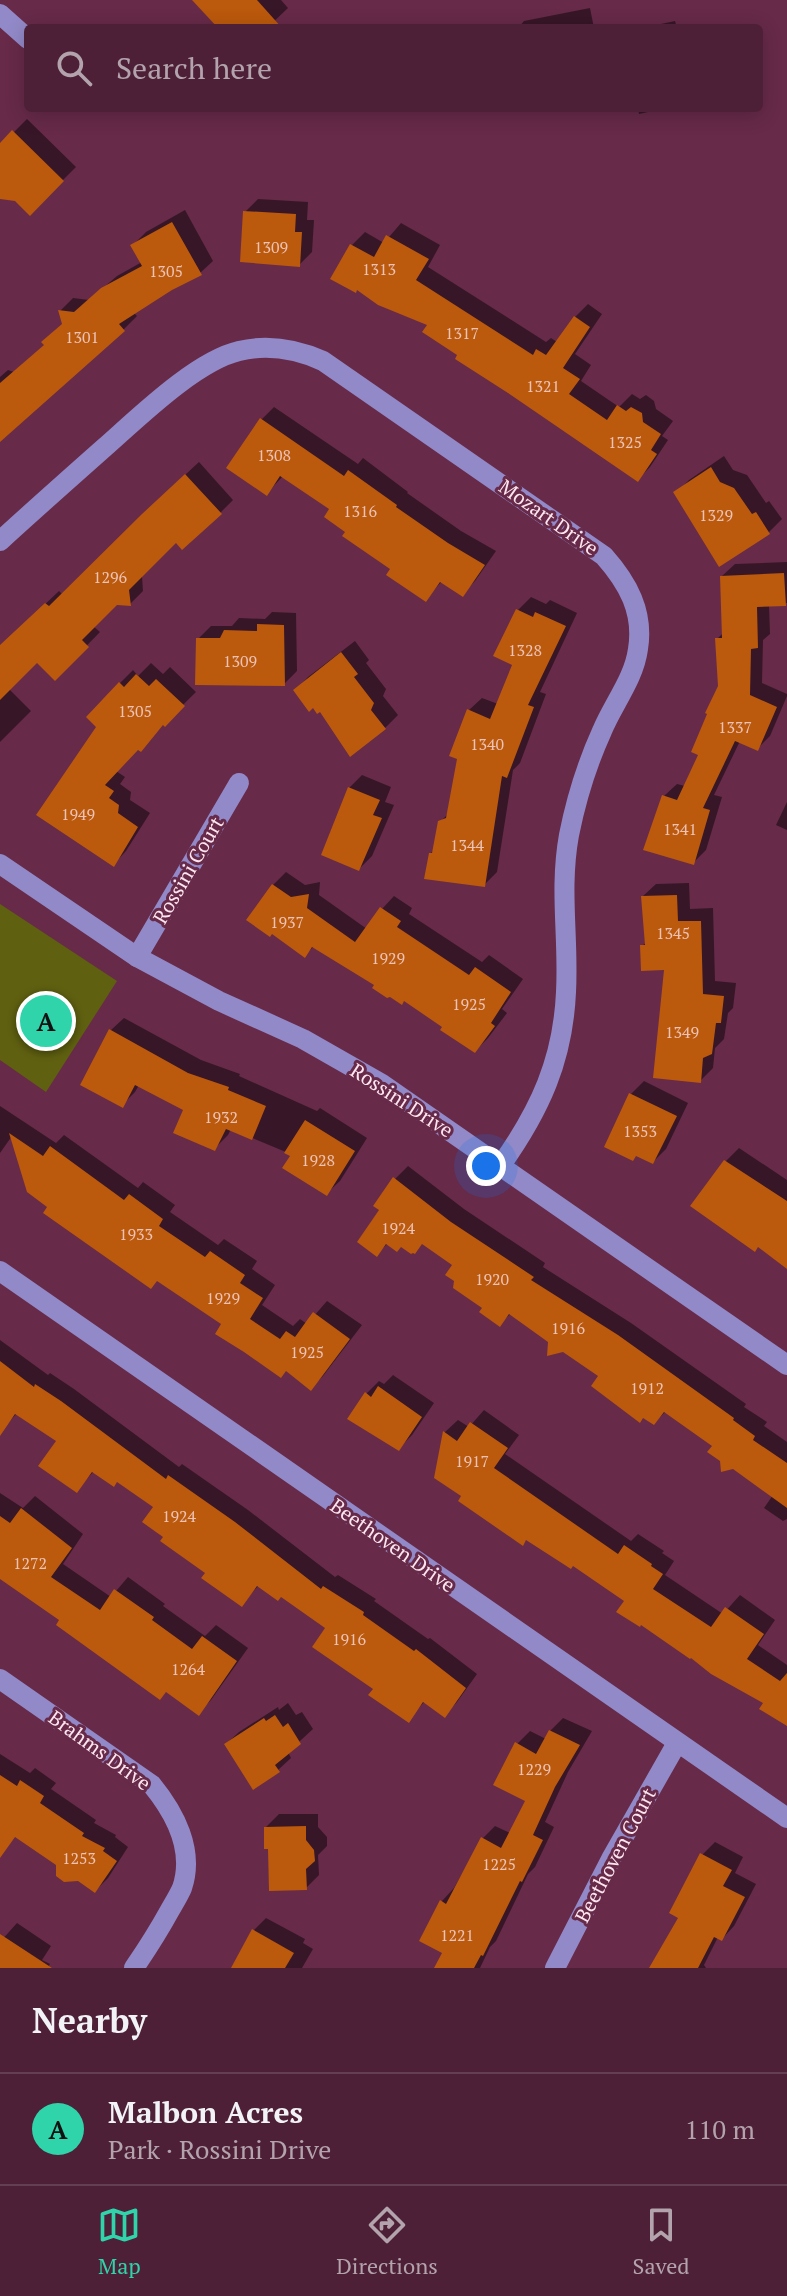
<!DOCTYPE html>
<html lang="en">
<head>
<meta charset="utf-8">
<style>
	body { margin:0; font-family:"PT Serif",serif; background:#54283f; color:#f1f3f6 }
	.you { position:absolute; left:486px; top:1166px; width:28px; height:28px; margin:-20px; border:6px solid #fff; border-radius:50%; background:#1a73e8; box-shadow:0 0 0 12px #1a73e833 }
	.badge { display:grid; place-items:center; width:52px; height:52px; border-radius:50%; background:#2fd4aa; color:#111; font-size:26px; font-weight:700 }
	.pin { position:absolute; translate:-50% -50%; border:4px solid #fff; box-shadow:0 2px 8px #0006 }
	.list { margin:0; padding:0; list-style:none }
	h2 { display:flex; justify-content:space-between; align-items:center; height:104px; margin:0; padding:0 32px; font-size:34px }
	h2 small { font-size:26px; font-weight:400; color:#b3a3ad }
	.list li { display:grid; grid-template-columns:52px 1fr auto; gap:24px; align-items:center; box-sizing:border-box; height:112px; padding:0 32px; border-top:2px solid #643e52 }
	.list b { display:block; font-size:30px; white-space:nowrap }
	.list p { margin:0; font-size:26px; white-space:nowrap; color:#b3a3ad }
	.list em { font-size:26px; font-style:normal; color:#b3a3ad }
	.icon { flex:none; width:44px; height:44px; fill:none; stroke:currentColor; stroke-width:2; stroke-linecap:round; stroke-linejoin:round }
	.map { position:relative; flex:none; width:787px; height:1968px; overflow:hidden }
	.search { position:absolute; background:#4d2037; box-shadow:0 4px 20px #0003; left:24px; right:24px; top:24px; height:88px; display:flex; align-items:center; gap:20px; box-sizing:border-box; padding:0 28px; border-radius:8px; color:#b3a3ad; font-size:30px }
	.sheet { height:216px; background:#4d2037 }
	nav { display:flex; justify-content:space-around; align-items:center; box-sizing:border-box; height:112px; border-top:2px solid #643e52; background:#4d2037; font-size:22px; color:#b3a3ad }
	nav a { display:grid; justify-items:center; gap:4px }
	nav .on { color:#2fd4aa }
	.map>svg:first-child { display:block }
	.green { fill:#5f6010 }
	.shadow { fill:#0007 }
	.building { fill:#bb590c }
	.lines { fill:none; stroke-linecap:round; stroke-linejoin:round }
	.minor { stroke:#9289c8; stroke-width:20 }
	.labels { text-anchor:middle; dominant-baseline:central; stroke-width:6; stroke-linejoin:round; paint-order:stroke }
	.number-label { font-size:16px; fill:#edc3b7 }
	.street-label { font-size:20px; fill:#fee6f0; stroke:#672a49 }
</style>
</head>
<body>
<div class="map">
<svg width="787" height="1968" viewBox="0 0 787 1968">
	<rect width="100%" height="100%" fill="#672a49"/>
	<polygon class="green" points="0,904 117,981 46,1092 0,1060"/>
	<g class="shadow">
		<polygon points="197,0 281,0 288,8 267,28 220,28"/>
		<polygon points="590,8 594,28 518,28 524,21"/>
		<polygon points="675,21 677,28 642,28"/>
		<polygon points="638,108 666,108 639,114"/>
		<polygon points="27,119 76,167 30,213 16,199 0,197 0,146"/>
		<polygon points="258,199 308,202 307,220 314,220 312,252 299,265 245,212"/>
		<polygon points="185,210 213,261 200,273 133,312 137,316 124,329 0,439 0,377 8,370 14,372 46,344 64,323 60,311 73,298 89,300 117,276 142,262 133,245 146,232"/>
		<polygon points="401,223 440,245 428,267 546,342 551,338 557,342 575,317 588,304 602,314 575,354 591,365 581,381 619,407 632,394 640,399 646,395 654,401 656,409 673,421 662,436 668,440 650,467 637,480 460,354 430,324 333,278 352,245 365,232 384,243"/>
		<polygon points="274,407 358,464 363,458 408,492 407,493 461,531 496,551 475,581 462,594 442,581 426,599 348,531 332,508 283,476 267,493 261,420"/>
		<polygon points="724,456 733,470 747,475 766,503 769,501 782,519 769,532 720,564 676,493 689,480"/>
		<polygon points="199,462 233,500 220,513 176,540 142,576 143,591 130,604 116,603 93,626 100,632 55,678 37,660 9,689 31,711 0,742 0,647 59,591 63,595 157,501"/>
		<polygon points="787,562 787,603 769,605 770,634 763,640 762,683 787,694 787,696 770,736 757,749 740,741 714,795 722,797 706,850 693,863 664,796 677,784 685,786 701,754 720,687 717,639 724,632 722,576 735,564"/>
		<polygon points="531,597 546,604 550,600 577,613 540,692 546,694 520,763 513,770 497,872 484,885 431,853 435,849 440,822 449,813 469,710 482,698 498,704 514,664 518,610"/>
		<polygon points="272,612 296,613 297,671 284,684 198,639 211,626 232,626 239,618 265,619"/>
		<polygon points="355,641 369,660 366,663 386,689 383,696 398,715 385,728 320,710 296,690 308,677"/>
		<polygon points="151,663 163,674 170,667 196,692 116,771 125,777 120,784 131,792 130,800 150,813 126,851 114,864 98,726 120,683 133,670 138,676"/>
		<polygon points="362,775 391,787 385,802 394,805 372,856 359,869 349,788"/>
		<polygon points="787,802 787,830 776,825"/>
		<polygon points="286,872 305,885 320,882 319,895 367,929 382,909 394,896 412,908 409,914 482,962 489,955 523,979 502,1009 507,1013 488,1038 475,1051 445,1026 405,999 314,946 305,955 273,885"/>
		<polygon points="689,883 690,909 713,908 715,981 736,983 733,1008 728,1013 724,1039 715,1048 713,1068 700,1081 667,968 642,946 647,942 643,896 656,884"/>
		<polygon points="124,1018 201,1060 240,1074 239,1076 317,1111 320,1108 367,1138 340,1181 327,1193 293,1155 231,1129 228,1135 215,1148 185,1109 139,1085 135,1092 122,1105 111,1030"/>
		<polygon points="644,1081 688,1103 666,1149 653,1162 631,1094"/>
		<polygon points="0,1106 56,1143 64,1135 138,1188 143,1182 175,1205 170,1212 218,1245 224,1239 257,1261 252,1269 275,1285 262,1305 293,1326 300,1319 307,1324 327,1301 362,1325 323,1376 310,1389 224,1323 50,1206 12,1136 0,1153"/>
		<polygon points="739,1148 787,1180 787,1266 726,1161"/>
		<polygon points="408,1166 464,1209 545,1263 543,1267 631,1323 746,1404 744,1407 767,1422 764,1426 787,1442 787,1519 783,1521 764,1508 773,1495 715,1445 666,1411 654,1423 601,1376 511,1313 500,1324 485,1307 454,1264 424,1242 401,1245 388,1243 377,1254 381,1209 395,1179"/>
		<polygon points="0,1340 48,1375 50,1373 74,1389 179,1467 182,1464 248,1510 335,1577 338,1575 376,1599 374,1601 428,1639 430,1638 477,1674 457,1702 445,1715 425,1701 408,1720 375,1688 328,1628 281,1595 259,1585 242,1604 166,1537 156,1506 118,1480 94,1471 77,1490 59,1440 17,1413 1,1431 0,1430"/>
		<polygon points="393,1375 434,1403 412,1435 399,1448 366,1394 379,1381 384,1384"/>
		<polygon points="484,1410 519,1435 505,1454 631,1541 638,1534 664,1551 662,1553 674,1561 665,1575 723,1614 740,1595 775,1620 758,1645 787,1665 787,1724 766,1702 627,1600 436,1477 445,1432 458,1420 469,1427"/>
		<polygon points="0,1493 23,1508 35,1496 83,1534 63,1564 111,1597 128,1577 165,1604 163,1606 205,1636 216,1625 248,1648 211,1700 198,1713 0,1578"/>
		<polygon points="288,1703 296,1715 302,1712 313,1729 288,1752 291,1758 278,1770 226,1744 239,1732 278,1707 279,1710"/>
		<polygon points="563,1718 592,1731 568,1772 545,1822 554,1827 535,1867 528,1874 496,1941 490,1947 480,1968 436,1968 445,1952 442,1901 454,1888 482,1839 495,1826 510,1833 527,1800 517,1744 530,1731 546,1739 550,1731"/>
		<polygon points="0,1754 30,1773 35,1768 56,1783 51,1789 96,1820 94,1823 116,1835 115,1837 128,1847 108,1878 95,1891 21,1834 0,1835"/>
		<polygon points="279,1814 318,1814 318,1827 327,1837 327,1846 318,1855 319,1875 306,1888 266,1827"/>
		<polygon points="715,1842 743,1857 735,1873 756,1884 734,1926 722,1939 718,1937 704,1965 706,1968 651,1968 681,1917 702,1855"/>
		<polygon points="266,1918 305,1939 303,1943 313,1949 302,1968 232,1968 254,1930"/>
		<polygon points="17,1923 51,1946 42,1960 50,1964 47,1968 0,1968 0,1942"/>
	</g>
	<g class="building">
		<polygon points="192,0 257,0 282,28 218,28"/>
		<polygon points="12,130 64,181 30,216 15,201 0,199 0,143"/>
		<polygon points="243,211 296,214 295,232 302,232 300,267 240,262"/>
		<polygon points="172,222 202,275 172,290 119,324 125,331 0,442 0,383 44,345 41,342 62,324 58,310 74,312 101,288 142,266 130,245"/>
		<polygon points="386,235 429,259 416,280 533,355 536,349 546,355 574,316 590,327 563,368 580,379 569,394 607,420 617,405 626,411 631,407 642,413 643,422 661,434 651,450 657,454 638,482 508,393 455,359 457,355 422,332 427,325 378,305 357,290 356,293 330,279 350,244 374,257"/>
		<polygon points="260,418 344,476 348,470 397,505 396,507 448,543 485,565 463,597 440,582 426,602 386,575 390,569 342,536 345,532 324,517 329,509 280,476 267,496 226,468"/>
		<polygon points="711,467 720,482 734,488 752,514 756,512 770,534 719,567 673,492"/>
		<polygon points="185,474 222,514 182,550 176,543 129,590 131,606 117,605 82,640 89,647 55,681 37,663 0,700 0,645 45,603 49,606 142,514"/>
		<polygon points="784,573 786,606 757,607 758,648 751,649 750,695 777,707 758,751 735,741 703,808 710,810 694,865 643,850 662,795 677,800 698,755 691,752 707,714 705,713 718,686 715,638 722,638 720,576"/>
		<polygon points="516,609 533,617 535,612 566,626 528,705 534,707 507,778 502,776 485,887 424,879 429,853 432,853 438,821 446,818 457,759 449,756 467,709 490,719 512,665 493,656"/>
		<polygon points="257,624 284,625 285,686 195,685 196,638 220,638 224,630 257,631"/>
		<polygon points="341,652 358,674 354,677 374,703 371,710 386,729 350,757 320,712 317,714 313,708 309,712 293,690"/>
		<polygon points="136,674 149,686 156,679 185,706 165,727 163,725 141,752 138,750 105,785 114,791 109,798 119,805 118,813 138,827 114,867 36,815 96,727 86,717 119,682 124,687"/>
		<polygon points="348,787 380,800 373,815 382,818 359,871 321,855"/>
		<polygon points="272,884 291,897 309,894 307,908 355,942 380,907 401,921 397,927 469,975 475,967 511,992 491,1023 495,1026 475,1053 440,1030 442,1027 404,1001 402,1005 390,997 387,998 372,988 374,985 312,947 305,958 272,934 270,937 246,920"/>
		<polygon points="677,895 678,921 701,921 703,994 724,996 721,1023 716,1023 712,1054 703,1058 701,1083 653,1078 664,970 641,971 640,945 645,945 641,896"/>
		<polygon points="109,1029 188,1073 229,1087 228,1090 266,1106 252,1140 226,1129 215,1151 173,1133 183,1110 135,1085 123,1108 80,1085"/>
		<polygon points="629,1093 677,1116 653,1164 636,1156 633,1161 604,1147"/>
		<polygon points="305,1120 355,1151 327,1196 282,1168 290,1156 284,1153"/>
		<polygon points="9,1133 43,1156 50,1146 124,1200 129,1194 163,1219 159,1226 205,1257 210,1251 245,1275 240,1283 263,1298 250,1319 280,1339 286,1331 295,1337 313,1312 350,1339 311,1391 286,1371 281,1378 244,1352 215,1334 221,1324 157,1281 151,1289 43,1213 47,1207 27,1192"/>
		<polygon points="724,1160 787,1201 787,1269 758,1247 755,1252 690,1206"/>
		<polygon points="393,1177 451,1222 534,1277 531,1280 618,1335 734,1418 733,1420 755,1436 753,1440 787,1463 787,1508 733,1469 721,1472 720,1461 707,1452 712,1446 664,1412 654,1425 643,1418 640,1423 591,1386 598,1376 563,1352 547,1356 548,1342 509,1314 500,1327 479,1312 482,1308 453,1288 454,1281 445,1275 452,1265 422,1244 415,1254 413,1253 411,1254 401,1247 397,1252 386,1244 377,1257 357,1242 379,1210 373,1206"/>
		<polygon points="0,1361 34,1387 35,1384 61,1401 166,1479 168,1475 235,1522 321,1589 323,1586 364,1612 363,1615 414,1651 416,1649 466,1688 445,1718 423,1702 409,1723 368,1695 373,1689 312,1647 325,1628 281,1597 278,1601 257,1586 242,1607 201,1578 205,1573 160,1541 163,1537 142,1522 153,1507 117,1482 114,1487 92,1472 77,1493 38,1466 56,1441 15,1414 0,1436"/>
		<polygon points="378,1386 422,1417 399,1451 347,1419 365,1392 371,1397"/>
		<polygon points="470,1422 508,1448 494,1468 618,1554 624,1545 652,1564 651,1566 663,1574 653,1589 711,1627 725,1607 764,1634 747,1659 780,1681 787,1673 787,1726 759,1709 763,1703 711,1674 691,1658 690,1659 641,1625 640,1627 616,1612 624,1601 573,1566 571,1569 526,1540 523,1546 458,1501 461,1496 434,1478 443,1431 457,1441"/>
		<polygon points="21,1508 72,1548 51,1577 100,1610 114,1589 154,1617 152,1620 192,1649 202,1636 237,1661 199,1716 166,1692 160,1700 56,1625 59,1620 0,1579 0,1516 10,1523"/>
		<polygon points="275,1715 283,1727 288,1723 301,1744 275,1765 280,1772 253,1790 224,1744 264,1718 266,1721"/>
		<polygon points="549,1730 580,1745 555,1787 533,1835 543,1840 522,1882 520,1881 483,1956 481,1955 474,1968 434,1968 442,1953 419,1941 440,1900 446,1904 481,1837 501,1848 525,1801 493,1785 515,1742 536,1754"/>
		<polygon points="0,1775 17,1786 20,1780 44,1796 40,1803 84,1833 82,1836 105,1848 103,1851 117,1861 95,1893 78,1881 64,1882 56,1876 56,1865 15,1837 0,1858"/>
		<polygon points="306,1826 306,1840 314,1850 315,1861 306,1869 307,1890 269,1891 268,1849 264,1849 264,1827"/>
		<polygon points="700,1853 732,1870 723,1886 745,1897 722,1941 714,1937 698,1968 649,1968 678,1918 669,1913"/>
		<polygon points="252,1929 294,1953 285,1968 231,1968"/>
		<polygon points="0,1934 52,1968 0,1968"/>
	</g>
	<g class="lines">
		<g class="minor">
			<polyline points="0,14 28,39"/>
			<path d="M0,541C35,509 70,478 105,447C139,417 196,361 239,351C268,344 296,349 323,361L604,556C628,583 644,612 638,649C634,679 613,704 602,731C587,764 576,800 569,835C559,890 569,938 566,992C563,1060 540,1110 501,1165"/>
			<polyline points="0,864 137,957 219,1001 303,1039 382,1084 787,1365"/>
			<polyline points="137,957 239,783"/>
			<polyline points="0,1271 787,1818"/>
			<path d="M0,1679L152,1785C174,1812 195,1850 182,1888C179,1895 174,1903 170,1910C159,1930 147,1949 134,1968"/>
			<polyline points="555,1968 611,1859 677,1743"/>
		</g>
	</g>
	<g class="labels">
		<g class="number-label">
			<text x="271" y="247">1309</text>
			<text x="379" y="269">1313</text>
			<text x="166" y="271">1305</text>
			<text x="462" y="333">1317</text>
			<text x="82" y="337">1301</text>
			<text x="543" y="386">1321</text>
			<text x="625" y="442">1325</text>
			<text x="274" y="455">1308</text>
			<text x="360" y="511">1316</text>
			<text x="716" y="515">1329</text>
			<text x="110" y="577">1296</text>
			<text x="525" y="650">1328</text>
			<text x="240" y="661">1309</text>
			<text x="135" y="711">1305</text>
			<text x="735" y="727">1337</text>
			<text x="487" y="744">1340</text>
			<text x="78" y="814">1949</text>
			<text x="680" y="829">1341</text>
			<text x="467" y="845">1344</text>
			<text x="287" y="922">1937</text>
			<text x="673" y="933">1345</text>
			<text x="388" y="958">1929</text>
			<text x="469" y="1004">1925</text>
			<text x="682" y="1032">1349</text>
			<text x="221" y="1117">1932</text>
			<text x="640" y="1131">1353</text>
			<text x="318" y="1160">1928</text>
			<text x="398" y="1228">1924</text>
			<text x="136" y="1234">1933</text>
			<text x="492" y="1279">1920</text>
			<text x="223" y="1298">1929</text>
			<text x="568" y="1328">1916</text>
			<text x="307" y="1352">1925</text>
			<text x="647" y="1388">1912</text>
			<text x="472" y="1461">1917</text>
			<text x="179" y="1516">1924</text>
			<text x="30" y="1563">1272</text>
			<text x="349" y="1639">1916</text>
			<text x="188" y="1669">1264</text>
			<text x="534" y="1769">1229</text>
			<text x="79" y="1858">1253</text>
			<text x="499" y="1864">1225</text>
			<text x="457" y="1935">1221</text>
		</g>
		<g class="street-label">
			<text transform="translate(549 517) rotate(35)">Mozart Drive</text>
			<text transform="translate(188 870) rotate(-60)">Rossini Court</text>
			<text transform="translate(402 1100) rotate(33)">Rossini Drive</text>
			<text transform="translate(393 1545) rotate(35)">Beethoven Drive</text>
			<text transform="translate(100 1750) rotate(36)">Brahms Drive</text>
			<text transform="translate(615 1855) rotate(-62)">Beethoven Court</text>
		</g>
	</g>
</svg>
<div class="you"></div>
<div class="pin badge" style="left:46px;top:1021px">A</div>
<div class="search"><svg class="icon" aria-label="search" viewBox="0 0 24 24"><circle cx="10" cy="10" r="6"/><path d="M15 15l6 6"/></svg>Search here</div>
</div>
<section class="sheet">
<h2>Nearby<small></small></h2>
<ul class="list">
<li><span class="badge">A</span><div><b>Malbon Acres</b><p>Park · Rossini Drive</p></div><em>110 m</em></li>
</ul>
</section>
<nav>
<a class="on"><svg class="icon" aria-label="map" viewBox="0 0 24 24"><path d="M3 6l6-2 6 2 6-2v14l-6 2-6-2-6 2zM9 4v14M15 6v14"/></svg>Map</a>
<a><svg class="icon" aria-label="directions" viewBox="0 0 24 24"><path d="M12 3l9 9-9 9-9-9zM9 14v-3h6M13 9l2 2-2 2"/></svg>Directions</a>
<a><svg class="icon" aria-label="saved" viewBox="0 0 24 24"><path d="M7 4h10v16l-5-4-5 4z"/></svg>Saved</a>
</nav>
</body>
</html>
